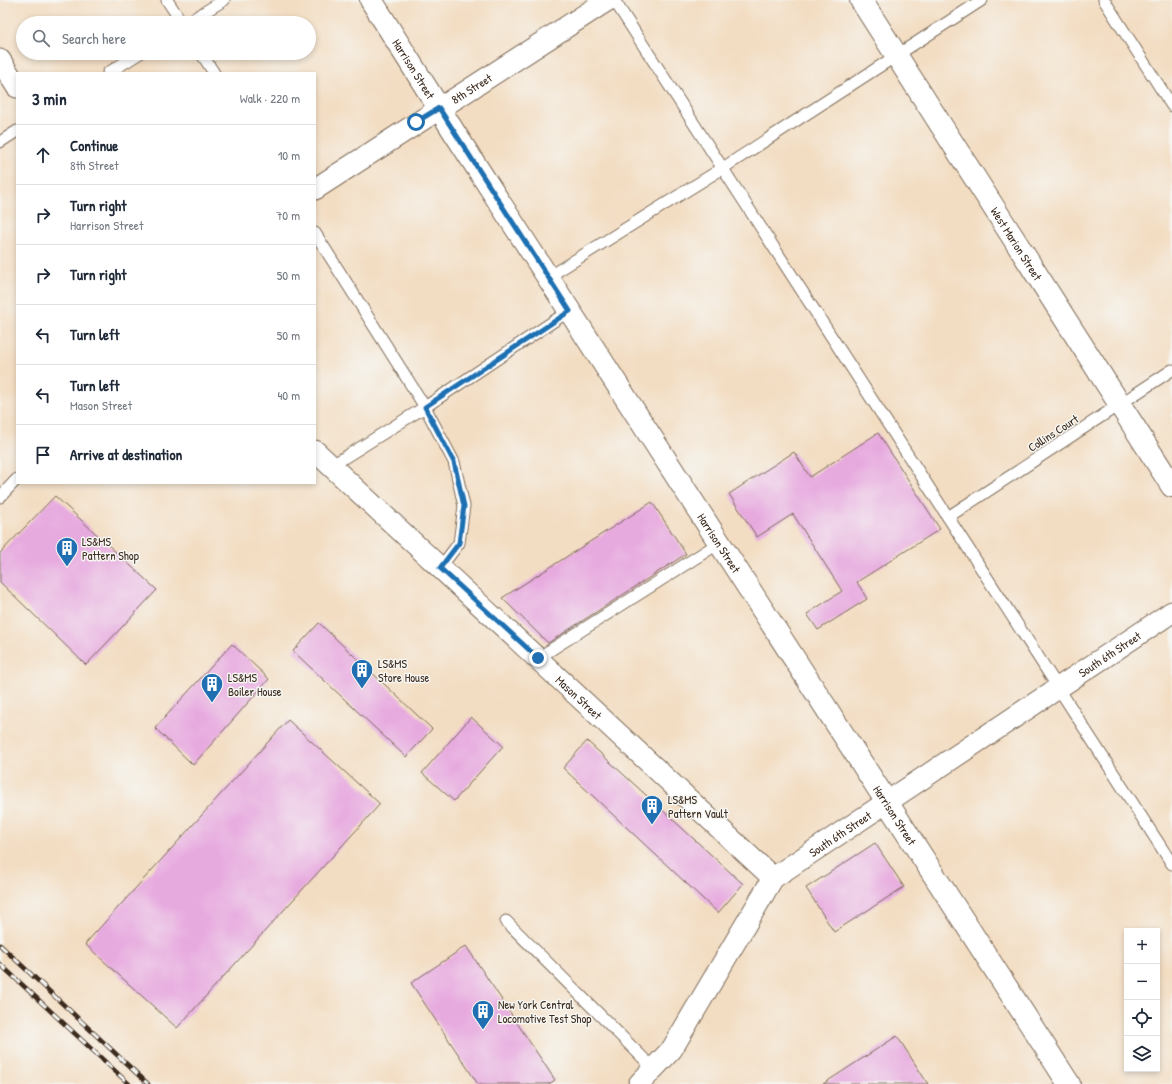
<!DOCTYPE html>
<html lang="en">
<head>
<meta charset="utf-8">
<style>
	body { margin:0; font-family:"Patrick Hand",sans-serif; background:#f2f2f3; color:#1f2937 }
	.controls { position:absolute; right:12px; bottom:12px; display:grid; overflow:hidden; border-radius:0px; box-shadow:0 2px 6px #0003 }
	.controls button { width:36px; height:36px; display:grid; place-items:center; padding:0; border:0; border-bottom:1px solid #e0e1e3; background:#fff; color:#1f2937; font:20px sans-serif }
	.stop { position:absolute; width:12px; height:12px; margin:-9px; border:3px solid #1f6fb2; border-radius:50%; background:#fff }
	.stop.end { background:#1f6fb2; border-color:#fff; box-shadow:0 1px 4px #0008 }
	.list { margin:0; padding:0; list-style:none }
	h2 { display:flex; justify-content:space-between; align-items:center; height:52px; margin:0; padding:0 16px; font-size:17px }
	h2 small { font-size:13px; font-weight:400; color:#747a83 }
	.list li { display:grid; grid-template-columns:26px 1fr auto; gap:12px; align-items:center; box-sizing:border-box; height:60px; padding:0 16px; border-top:1px solid #e0e1e3 }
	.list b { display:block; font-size:15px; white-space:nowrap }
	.list p { margin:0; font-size:13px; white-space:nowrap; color:#747a83 }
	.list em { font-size:13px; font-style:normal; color:#747a83 }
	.icon { flex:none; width:22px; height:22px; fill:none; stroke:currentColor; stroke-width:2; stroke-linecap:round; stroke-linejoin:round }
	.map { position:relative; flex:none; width:1172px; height:1084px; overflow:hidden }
	.search { position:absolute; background:#fff; box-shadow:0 2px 6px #0003; left:16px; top:16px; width:300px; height:44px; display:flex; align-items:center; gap:10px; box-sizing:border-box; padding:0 14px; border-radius:22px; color:#747a83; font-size:15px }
	.panel { position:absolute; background:#fff; box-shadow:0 2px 6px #0003; left:16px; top:72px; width:300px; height:412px; border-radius:0px }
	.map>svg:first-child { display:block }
	.building { fill:#e7aadf }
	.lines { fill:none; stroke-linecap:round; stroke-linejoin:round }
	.service-casing { stroke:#7b6957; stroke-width:13 }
	.minor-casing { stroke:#7b6957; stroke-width:23 }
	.tertiary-casing { stroke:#7b6957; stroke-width:24 }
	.service { stroke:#fff; stroke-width:11 }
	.minor { stroke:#fff; stroke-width:21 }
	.tertiary { stroke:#fff; stroke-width:22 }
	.rail-casing { stroke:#3b2a1e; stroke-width:4.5 }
	.rail { stroke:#f6f6f2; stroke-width:3; stroke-dasharray:9; stroke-linecap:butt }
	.route { stroke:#1f6fb2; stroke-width:5 }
	.labels { text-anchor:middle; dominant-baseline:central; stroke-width:3; stroke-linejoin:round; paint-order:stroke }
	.street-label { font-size:12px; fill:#3b2a1e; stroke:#f6f6f2 }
	.poi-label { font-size:12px; fill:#3b2a1e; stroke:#f6f6f2; text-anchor:start }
</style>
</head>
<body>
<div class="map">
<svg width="1172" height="1084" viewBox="0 0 1172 1084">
	<rect width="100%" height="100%" fill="#f6f6f2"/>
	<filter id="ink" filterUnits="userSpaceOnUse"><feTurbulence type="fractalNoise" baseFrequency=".025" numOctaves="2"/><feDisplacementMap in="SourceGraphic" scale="8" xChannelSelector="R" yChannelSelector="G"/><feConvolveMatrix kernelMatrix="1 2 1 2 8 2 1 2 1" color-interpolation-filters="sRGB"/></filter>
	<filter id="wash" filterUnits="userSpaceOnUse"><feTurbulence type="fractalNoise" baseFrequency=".012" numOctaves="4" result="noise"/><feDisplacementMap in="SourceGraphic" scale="16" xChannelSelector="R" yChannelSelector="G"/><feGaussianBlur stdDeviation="0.9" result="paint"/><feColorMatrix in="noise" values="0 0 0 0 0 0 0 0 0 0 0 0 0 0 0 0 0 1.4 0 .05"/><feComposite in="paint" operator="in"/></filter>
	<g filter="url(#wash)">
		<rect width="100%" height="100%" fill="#f3ddc2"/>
		<g id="blocks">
			<g class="building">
				<polygon points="878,433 940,529 857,582 867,599 818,630 807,614 842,591 793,514 757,537 729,494 794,452 810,477"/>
				<polygon points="55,496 157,590 86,665 0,582 0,553"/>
				<polygon points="652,502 686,554 548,643 502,598"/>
				<polygon points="319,623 432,729 406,757 293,651"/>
				<polygon points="232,644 269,679 193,765 155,728"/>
				<polygon points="471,717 503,746 454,801 422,773"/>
				<polygon points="288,720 380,804 177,1028 85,944"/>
				<polygon points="587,741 743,884 718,913 563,768"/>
				<polygon points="875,843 904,887 834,932 806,888"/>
				<polygon points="466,946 555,1080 549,1084 478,1084 411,983"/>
				<polygon points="897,1036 928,1084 823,1084"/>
			</g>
		</g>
	</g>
	<g filter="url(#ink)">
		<use href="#blocks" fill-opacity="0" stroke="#7b6957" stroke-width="1"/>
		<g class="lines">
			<g class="service-casing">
				<g id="service">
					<polyline points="167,0 182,23"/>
					<polyline points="614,0 1172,864"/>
					<polyline points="1104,0 1172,106"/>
					<polyline points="187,23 224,0"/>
					<polyline points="201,53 214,73"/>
					<polyline points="108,73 140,53"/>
					<polyline points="0,142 17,131"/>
					<polyline points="315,233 425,407 454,462 464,506 459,543 440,568"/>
					<polyline points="548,277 723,168 982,0"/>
					<polyline points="331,466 425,407 569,311"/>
					<polyline points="0,497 17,479"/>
					<polyline points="948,517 1172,370"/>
					<polyline points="538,658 719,543"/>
					<polyline points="506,921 654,1069"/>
				</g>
			</g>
			<g class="minor-casing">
				<g id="minor">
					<polyline points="0,60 17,87"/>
					<path id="s1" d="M315,189L608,0"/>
					<path id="s2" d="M315,451L773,878"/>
					<path id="s3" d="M639,1084L672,1049L773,878L1172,612"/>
				</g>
			</g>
			<g class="tertiary-casing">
				<g id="tertiary">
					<path id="s4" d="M371,0L454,132L1069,1084"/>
					<path id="s5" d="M861,0L1172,486"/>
				</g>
			</g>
			<use href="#service" class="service"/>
			<use href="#minor" class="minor"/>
			<use href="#tertiary" class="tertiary"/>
			<g class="rail-casing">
				<g id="rail">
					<polyline points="0,945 148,1084"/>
					<polyline points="0,964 129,1084"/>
				</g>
			</g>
			<use href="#rail" class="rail"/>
		</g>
	</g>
	<g class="lines" filter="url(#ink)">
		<polyline class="route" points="416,122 439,108 570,311 425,407 454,462 464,506 459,543 440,568 538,658"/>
	</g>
	<defs>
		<g id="building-pin" transform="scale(1.15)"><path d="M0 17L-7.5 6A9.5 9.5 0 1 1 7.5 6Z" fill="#1f6fb2" stroke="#f6f6f2"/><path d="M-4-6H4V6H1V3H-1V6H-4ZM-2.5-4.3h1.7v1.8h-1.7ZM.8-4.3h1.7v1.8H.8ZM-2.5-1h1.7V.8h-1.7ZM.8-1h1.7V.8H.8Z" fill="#fff"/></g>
	</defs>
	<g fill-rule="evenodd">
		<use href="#building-pin" x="67" y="548"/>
		<use href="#building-pin" x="362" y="670"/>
		<use href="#building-pin" x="212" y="684"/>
		<use href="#building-pin" x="652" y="806"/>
		<use href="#building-pin" x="483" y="1011"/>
	</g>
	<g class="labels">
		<g class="street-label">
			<text stroke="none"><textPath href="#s4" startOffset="81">Harrison Street</textPath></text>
			<text stroke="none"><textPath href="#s1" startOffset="186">8th Street</textPath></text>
			<text stroke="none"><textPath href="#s5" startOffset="289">West Marion Street</textPath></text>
			<text transform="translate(1053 433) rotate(-33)">Collins Court</text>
			<text stroke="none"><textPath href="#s4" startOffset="645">Harrison Street</textPath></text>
			<text stroke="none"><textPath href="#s3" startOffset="651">South 6th Street</textPath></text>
			<text stroke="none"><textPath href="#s2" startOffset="361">Mason Street</textPath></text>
			<text stroke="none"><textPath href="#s4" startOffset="969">Harrison Street</textPath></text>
			<text stroke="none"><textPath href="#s3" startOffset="327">South 6th Street</textPath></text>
		</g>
		<g class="poi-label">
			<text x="82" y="541">LS&amp;MS<tspan x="82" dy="14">Pattern Shop</tspan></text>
			<text x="378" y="663">LS&amp;MS<tspan x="378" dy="14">Store House</tspan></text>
			<text x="228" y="677">LS&amp;MS<tspan x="228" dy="14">Boiler House</tspan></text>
			<text x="668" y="799">LS&amp;MS<tspan x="668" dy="14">Pattern Vault</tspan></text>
			<text x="498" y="1004">New York Central<tspan x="498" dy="14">Locomotive Test Shop</tspan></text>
		</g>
	</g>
</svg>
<div class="controls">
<button>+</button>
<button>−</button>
<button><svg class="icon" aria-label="locate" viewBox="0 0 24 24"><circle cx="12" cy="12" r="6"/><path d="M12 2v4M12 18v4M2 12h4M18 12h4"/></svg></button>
<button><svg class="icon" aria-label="layers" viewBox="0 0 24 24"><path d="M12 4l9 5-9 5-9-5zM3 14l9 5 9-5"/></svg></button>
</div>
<div class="stop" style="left:416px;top:122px"></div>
<div class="stop end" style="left:538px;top:658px"></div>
<div class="search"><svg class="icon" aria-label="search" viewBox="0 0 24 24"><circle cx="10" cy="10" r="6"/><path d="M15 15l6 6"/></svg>Search here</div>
<section class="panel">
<h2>3 min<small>Walk · 220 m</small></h2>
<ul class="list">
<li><svg class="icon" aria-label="ahead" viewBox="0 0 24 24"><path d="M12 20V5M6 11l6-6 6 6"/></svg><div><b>Continue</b><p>8th Street</p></div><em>10 m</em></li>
<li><svg class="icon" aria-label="right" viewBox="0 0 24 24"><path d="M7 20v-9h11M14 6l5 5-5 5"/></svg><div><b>Turn right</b><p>Harrison Street</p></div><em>70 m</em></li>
<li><svg class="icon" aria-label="right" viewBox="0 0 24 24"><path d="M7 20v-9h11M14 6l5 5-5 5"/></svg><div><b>Turn right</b></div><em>50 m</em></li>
<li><svg class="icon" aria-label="left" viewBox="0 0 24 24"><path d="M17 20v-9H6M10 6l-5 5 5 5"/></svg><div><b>Turn left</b></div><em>50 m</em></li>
<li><svg class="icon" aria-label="left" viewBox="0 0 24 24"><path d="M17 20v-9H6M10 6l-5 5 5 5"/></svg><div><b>Turn left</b><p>Mason Street</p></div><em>40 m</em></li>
<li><svg class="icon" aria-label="arrive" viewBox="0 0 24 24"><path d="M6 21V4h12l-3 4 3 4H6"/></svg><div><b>Arrive at destination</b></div></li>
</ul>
</section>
</div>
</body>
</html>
